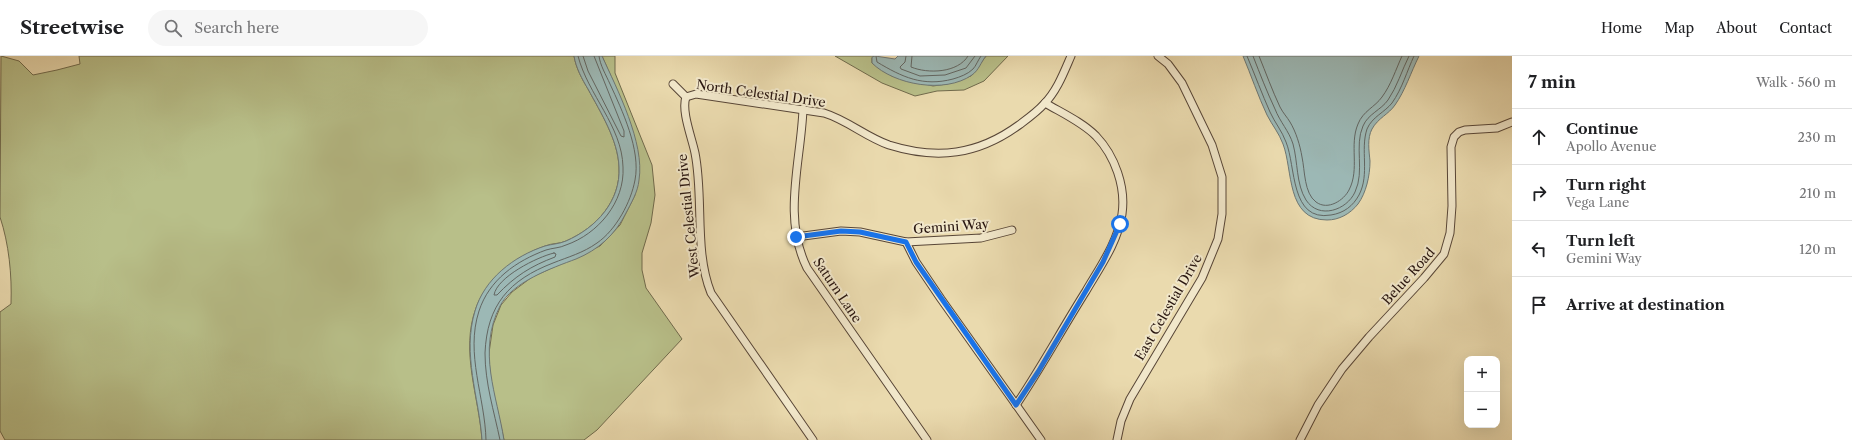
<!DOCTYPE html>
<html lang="en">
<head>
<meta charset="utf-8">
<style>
	body { margin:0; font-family:"Libre Caslon Text",serif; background:#f6f6f6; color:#202124 }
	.controls { position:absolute; right:12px; bottom:12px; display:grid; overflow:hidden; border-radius:8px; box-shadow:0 4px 16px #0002 }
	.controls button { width:36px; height:36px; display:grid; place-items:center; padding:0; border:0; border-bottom:1px solid #e0e0e0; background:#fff; color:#202124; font:20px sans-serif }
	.stop { position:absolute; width:12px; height:12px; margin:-9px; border:3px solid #1a73e8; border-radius:50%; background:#fff }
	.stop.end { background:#1a73e8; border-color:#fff; box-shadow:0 1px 4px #0008 }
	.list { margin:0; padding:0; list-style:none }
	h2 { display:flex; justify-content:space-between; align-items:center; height:52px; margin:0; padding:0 16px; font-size:17px }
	h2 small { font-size:13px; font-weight:400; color:#757577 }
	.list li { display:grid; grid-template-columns:26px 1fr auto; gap:12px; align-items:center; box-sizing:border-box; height:56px; padding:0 16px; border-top:1px solid #e0e0e0 }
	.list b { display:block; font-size:15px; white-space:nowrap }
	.list p { margin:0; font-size:13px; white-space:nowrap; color:#757577 }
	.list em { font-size:13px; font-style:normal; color:#757577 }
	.icon { flex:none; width:22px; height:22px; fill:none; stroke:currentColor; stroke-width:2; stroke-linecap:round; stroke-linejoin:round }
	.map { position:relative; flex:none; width:1512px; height:384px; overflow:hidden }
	header { display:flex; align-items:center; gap:24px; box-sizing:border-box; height:56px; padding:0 20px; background:#fff; border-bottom:1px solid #e0e0e0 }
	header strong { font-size:19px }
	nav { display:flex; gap:22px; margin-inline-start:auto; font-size:14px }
	.search { width:280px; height:36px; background:#f6f6f6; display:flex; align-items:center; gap:10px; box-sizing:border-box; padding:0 14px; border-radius:22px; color:#757577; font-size:15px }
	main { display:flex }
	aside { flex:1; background:#fff }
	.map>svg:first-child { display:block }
	.green { fill:#b8bf89; stroke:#706a4c }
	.water { fill:#9cb8b5; stroke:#6e7773 }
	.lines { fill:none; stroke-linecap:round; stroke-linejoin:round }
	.shore { stroke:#626662; stroke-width:1 }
	.minor-casing { stroke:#584637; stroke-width:9 }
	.minor { stroke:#f1e7ca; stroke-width:7 }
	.route { stroke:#1a73e8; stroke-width:5 }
	.labels { text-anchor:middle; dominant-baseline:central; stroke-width:4; stroke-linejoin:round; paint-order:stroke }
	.street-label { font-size:13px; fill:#28150f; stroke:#f1e7ca }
</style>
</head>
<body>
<header>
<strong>Streetwise</strong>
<div class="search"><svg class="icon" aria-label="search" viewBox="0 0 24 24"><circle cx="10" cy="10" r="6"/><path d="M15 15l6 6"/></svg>Search here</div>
<nav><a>Home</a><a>Map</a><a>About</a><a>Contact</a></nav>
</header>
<main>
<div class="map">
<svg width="1512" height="384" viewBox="0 0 1512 384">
	<rect width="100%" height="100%" fill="#eadaae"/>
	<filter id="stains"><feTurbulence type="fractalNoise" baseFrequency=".005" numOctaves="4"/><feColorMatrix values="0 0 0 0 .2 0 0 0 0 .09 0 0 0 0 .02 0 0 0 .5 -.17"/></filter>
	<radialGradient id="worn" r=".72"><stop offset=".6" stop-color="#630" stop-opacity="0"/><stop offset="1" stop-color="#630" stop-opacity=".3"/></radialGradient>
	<g class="green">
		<path d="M1,0L19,5L33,19L57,14L80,8L79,0H574C576,12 582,23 588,33C601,57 618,84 619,111C621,145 596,172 566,185C560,188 552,187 545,190C540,192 534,194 529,197C507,207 484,229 476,252C460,295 479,341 482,384H5L0,375V256L11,248C12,219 9,188 0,161Z"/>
		<polygon points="602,0 615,0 615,17 652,109 655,139 651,167 642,197 642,214 646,232 682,283 597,374 584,384 504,384 490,321 489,297 493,269 501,249 512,236 532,221 600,190 620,169 635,139 616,32"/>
		<polygon points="835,0 875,0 872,2 872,7 892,20 933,30 947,28 971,20 986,0 1008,0 984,25 964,34 937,35 915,40 882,27"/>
	</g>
	<g class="water">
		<path d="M574,0H602C617,33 645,87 639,124C638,136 631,147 626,157C615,179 598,194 576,203C552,212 512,226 500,250C477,295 497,339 504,384H482C479,341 462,298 475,255C484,223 514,200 545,190C552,188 559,188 566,185C596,172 621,145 619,111C618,84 601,57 588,33C582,23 576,12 574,0Z"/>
		<path d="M875,0L895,3L898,0H986C981,6 979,14 972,19C945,38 894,29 872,7V1Z"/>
		<path d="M1243,0H1419C1411,16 1405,35 1395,49C1389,58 1378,62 1372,73C1367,82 1369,95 1370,105C1370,120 1366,137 1358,148C1350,158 1339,164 1327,164C1286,164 1293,114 1283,88C1279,77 1272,69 1267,59C1258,40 1251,19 1243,0Z"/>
	</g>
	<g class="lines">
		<g class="shore">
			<polyline points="583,0 588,15 621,80 624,81 624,75 594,0"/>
			<path d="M876,0L877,6C902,21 923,31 953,23C960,21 968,18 973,13C976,10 978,4 981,0"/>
			<polyline points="906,0 905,6 900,11 901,13 920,20 945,19 966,12 975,0"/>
			<path d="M912,0L911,11C928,18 958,17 968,0"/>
			<path d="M1247,0C1255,19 1262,38 1270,56C1275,67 1282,75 1286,86C1296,110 1290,166 1331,159C1344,157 1353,150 1359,139C1370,118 1360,94 1367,73C1372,61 1385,56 1392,47C1402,33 1407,15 1414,0"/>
			<path d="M1253,0C1260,18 1267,36 1275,53C1280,66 1289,75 1293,88C1298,106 1296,128 1306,144C1319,164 1347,154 1355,136C1365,115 1354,90 1363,70C1368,58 1381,54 1388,44C1397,31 1402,14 1409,0"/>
			<path d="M1259,0C1266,17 1272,34 1280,51C1283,57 1287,61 1290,66C1296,76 1300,89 1302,101C1305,115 1304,137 1316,146C1328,155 1344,144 1349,134C1360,113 1349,89 1358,68C1363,55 1375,51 1382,41C1391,29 1396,13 1402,0"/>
			<path d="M554,197L556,198L555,201C531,210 515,220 497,239H494C497,221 537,201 554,197Z"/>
			<path d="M486,384C485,341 465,298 479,255C489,224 516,205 546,194C552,192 560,192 566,189C598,178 625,146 623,111C622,70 588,39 578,0"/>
			<path d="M500,384C494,355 485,327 485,297C487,249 509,224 553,207C568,201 583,197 597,187C616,174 631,146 635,124C641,94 622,54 610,28C606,19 600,9 599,0"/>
		</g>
		<g class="minor-casing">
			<g id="minor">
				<polyline points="673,28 686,41"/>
				<path d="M686,41L696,38L824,57C847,64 866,81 889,89C937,104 978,99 1019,69C1027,63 1037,56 1044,48C1057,35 1064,16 1071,0"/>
				<path d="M686,41C681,55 692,82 695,97C704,142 694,195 711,237L813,384"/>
				<path d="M803,53C801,106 782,161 807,212L927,384"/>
				<polyline points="796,181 841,175 860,176 906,186 981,182 1012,174"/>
				<polyline points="906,186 916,206 941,243 1041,384"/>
				<path d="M1016,349C1041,312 1062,273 1086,235C1100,211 1118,186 1122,158C1126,131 1115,100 1096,80C1082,66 1062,57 1045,47"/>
				<polyline points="1117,384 1121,365 1130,343 1202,222 1218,183 1222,158 1222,121 1212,89 1182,27 1168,8 1158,0"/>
				<polyline points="1300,384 1318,349 1342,313 1369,281 1424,222 1444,198 1450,177 1452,150 1451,91 1454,81 1459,76 1465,74 1497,72 1512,66"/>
			</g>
		</g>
		<use href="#minor" class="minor"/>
	</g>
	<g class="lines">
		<polyline class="route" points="796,181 841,175 860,176 906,186 916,206 1016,349 1038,316 1103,206 1120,168"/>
	</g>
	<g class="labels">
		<g class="street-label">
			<text transform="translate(761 37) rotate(8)">North Celestial Drive</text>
			<text transform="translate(688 160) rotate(-96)">West Celestial Drive</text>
			<text transform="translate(951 170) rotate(-4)">Gemini Way</text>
			<text transform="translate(1408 220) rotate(-48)">Belue Road</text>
			<text transform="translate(838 234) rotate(56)">Saturn Lane</text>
			<text transform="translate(1168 251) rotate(-60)">East Celestial Drive</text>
		</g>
	</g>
	<rect width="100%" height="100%" filter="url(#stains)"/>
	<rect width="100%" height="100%" fill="url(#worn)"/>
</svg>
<div class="controls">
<button>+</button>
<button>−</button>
</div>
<div class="stop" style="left:1120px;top:168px"></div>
<div class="stop end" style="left:796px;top:181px"></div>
</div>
<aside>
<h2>7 min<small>Walk · 560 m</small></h2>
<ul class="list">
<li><svg class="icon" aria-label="ahead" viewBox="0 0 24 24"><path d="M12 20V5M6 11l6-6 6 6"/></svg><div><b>Continue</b><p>Apollo Avenue</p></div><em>230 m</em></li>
<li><svg class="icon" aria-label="right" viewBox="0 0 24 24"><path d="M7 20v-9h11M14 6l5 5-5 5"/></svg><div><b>Turn right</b><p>Vega Lane</p></div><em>210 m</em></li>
<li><svg class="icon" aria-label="left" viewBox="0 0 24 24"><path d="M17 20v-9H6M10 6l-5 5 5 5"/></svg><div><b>Turn left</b><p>Gemini Way</p></div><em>120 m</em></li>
<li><svg class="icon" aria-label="arrive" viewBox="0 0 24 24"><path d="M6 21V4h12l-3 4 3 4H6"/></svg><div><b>Arrive at destination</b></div></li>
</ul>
</aside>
</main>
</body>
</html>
